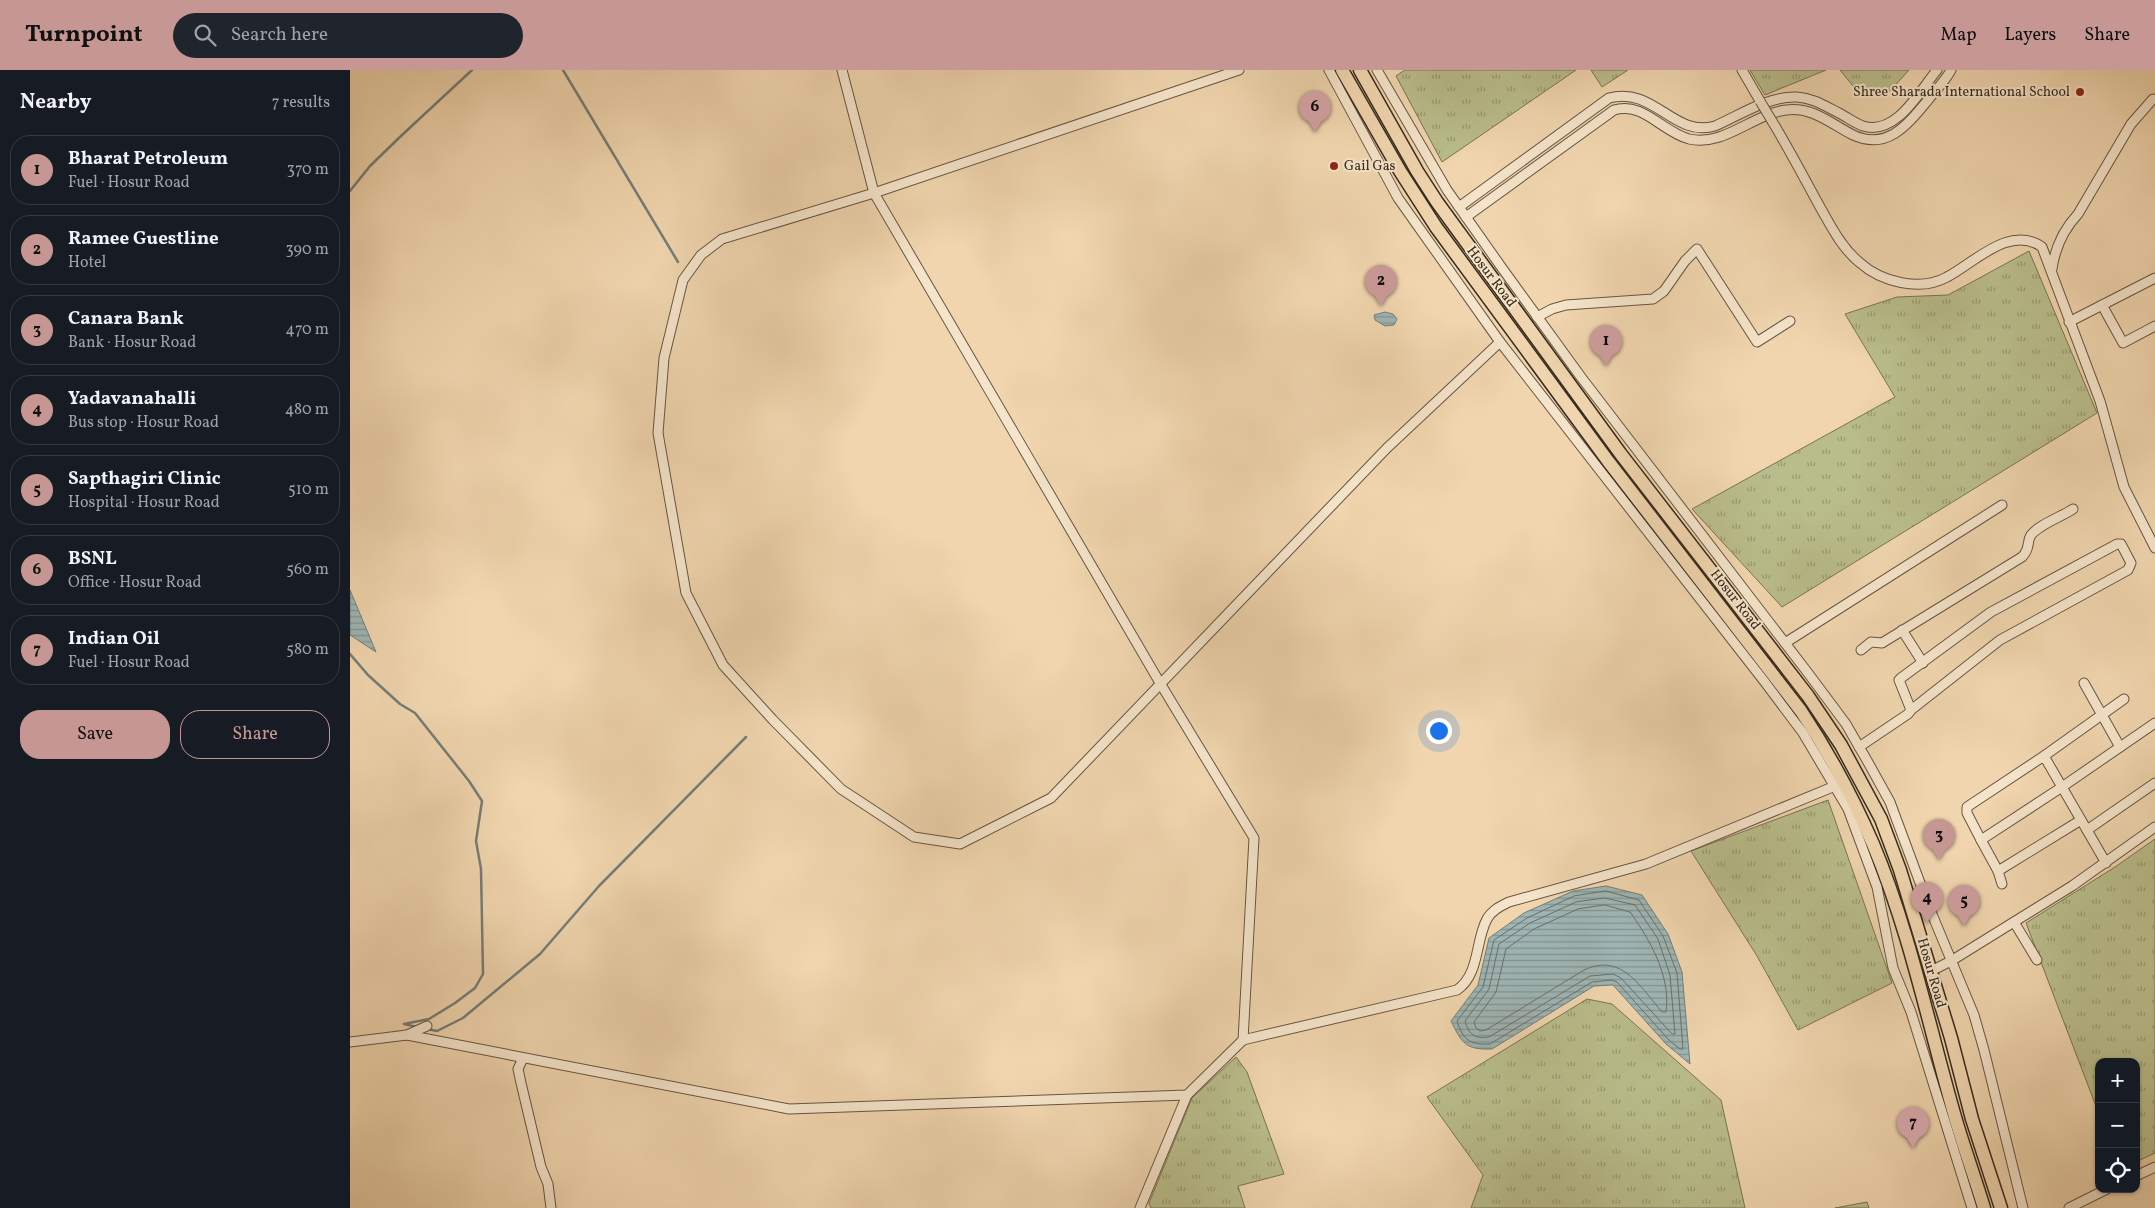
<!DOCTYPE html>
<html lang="en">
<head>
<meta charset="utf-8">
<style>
	body { margin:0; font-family:Vollkorn,serif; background:#20242c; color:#f1f3f6 }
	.controls { position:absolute; right:15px; bottom:15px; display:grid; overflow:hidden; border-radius:10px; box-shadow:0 1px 4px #0004 }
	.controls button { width:45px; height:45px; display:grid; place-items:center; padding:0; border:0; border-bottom:1px solid #363941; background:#171b24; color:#f1f3f6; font:25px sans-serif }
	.you { position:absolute; left:1088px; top:660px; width:18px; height:18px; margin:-12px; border:4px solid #fff; border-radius:50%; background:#1a73e8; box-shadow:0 0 0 8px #1a73e833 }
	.badge { display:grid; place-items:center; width:32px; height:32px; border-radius:50%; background:#c59692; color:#111; font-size:16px; font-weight:700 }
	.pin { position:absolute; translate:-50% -41px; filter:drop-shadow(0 1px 2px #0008) }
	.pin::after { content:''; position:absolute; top:26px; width:18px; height:15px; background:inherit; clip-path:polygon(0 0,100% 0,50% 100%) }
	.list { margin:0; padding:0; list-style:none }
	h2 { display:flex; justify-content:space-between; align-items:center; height:65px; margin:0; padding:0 20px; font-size:21px }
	h2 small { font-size:16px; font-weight:400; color:#9ea1a6 }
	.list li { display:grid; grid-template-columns:32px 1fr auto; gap:15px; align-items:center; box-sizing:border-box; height:70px; margin:0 10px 10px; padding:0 10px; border:1px solid #363941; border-radius:20px }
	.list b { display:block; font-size:19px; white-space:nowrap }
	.list p { margin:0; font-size:16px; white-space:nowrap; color:#9ea1a6 }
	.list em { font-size:16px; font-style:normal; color:#9ea1a6 }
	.actions { display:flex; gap:10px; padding:15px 20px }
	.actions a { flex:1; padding:11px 0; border:1px solid #c59692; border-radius:20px; text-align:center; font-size:18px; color:#c59692 }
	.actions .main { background:#c59692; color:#111 }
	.icon { flex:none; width:28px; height:28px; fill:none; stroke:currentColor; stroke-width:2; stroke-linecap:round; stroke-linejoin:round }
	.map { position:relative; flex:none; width:1805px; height:1138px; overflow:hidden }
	header { display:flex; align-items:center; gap:30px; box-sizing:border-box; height:70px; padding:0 25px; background:#c59692; color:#111 }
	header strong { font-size:24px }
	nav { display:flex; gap:28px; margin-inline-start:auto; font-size:18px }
	.search { width:350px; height:45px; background:#20242c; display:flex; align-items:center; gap:12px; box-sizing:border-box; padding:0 18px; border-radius:28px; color:#9ea1a6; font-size:19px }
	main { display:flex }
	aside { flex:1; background:#171b24 }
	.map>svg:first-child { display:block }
	.grass { fill:url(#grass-tufts); stroke:#787454 }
	.garden { fill:#b9bd8b; stroke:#787454 }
	.water { fill:url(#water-rules); stroke:#757e79 }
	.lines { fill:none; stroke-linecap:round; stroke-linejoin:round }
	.shore { stroke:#6a706a; stroke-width:1 }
	.stream { stroke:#757e79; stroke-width:2.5 }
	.minor-casing { stroke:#655642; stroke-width:11 }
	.highway-casing { stroke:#372b1e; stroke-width:15 }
	.minor { stroke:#f5e4ca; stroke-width:9 }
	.highway { stroke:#f0d5ae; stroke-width:12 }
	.minor-bridge-casing { stroke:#655642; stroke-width:11; stroke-linecap:butt }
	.minor-bridge { stroke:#f5e4ca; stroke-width:9 }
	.poi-dot { fill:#8f2418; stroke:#f5e4ca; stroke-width:2 }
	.labels { text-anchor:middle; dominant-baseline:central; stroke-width:4; stroke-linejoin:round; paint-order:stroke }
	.poi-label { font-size:14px; fill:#372b1e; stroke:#f5e4ca; text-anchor:end }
	.street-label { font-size:14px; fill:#372b1e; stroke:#f5e4ca }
</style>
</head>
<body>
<header>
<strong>Turnpoint</strong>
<div class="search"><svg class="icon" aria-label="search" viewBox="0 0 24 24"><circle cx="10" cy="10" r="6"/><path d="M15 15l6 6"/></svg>Search here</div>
<nav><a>Map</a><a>Layers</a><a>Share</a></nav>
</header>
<main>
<aside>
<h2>Nearby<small>7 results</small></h2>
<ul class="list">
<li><span class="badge">1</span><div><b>Bharat Petroleum</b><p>Fuel · Hosur Road</p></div><em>370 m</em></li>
<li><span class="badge">2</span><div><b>Ramee Guestline</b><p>Hotel</p></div><em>390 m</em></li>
<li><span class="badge">3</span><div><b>Canara Bank</b><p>Bank · Hosur Road</p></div><em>470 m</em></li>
<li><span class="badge">4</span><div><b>Yadavanahalli</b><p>Bus stop · Hosur Road</p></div><em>480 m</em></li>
<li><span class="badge">5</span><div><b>Sapthagiri Clinic</b><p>Hospital · Hosur Road</p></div><em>510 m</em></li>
<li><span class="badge">6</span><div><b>BSNL</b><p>Office · Hosur Road</p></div><em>560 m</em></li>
<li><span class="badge">7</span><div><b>Indian Oil</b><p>Fuel · Hosur Road</p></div><em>580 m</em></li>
</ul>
<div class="actions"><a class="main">Save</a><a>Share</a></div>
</aside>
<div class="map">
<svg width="1805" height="1138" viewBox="0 0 1805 1138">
	<defs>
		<pattern id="grass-tufts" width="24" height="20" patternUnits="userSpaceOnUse" patternTransform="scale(1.25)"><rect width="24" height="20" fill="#b9bd8b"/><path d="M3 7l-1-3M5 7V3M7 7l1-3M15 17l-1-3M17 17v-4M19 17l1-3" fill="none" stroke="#979a71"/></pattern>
		<pattern id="water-rules" width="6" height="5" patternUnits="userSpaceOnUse" patternTransform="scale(1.25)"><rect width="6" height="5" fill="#9eb6b5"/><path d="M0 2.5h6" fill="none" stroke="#829493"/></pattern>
	</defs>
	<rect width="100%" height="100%" fill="#f0d5ae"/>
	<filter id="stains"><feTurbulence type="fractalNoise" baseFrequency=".004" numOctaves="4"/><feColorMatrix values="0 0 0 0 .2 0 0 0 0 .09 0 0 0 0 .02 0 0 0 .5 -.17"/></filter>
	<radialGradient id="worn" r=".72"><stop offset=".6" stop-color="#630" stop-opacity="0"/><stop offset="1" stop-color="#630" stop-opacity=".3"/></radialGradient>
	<g class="grass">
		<polygon points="1055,0 1226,0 1092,92 1046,6"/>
		<polygon points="1241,0 1278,0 1252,17"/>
		<polygon points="1400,0 1476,0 1415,25"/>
		<polygon points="1490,0 1559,0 1539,22 1512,27"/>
		<polygon points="1679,181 1747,343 1432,537 1342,439 1545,327 1495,244 1547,227 1598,225"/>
		<polygon points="1478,730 1542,913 1448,960 1407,886 1341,781"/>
		<polygon points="1805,769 1805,1083 1786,1092 1786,992 1749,992 1749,1044 1676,853 1765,797"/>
		<polygon points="1237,929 1262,934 1371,1030 1395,1138 1121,1138 1133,1105 1077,1027"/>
		<polygon points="886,987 897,1002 934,1104 888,1116 895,1138 801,1138 799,1133 842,1028"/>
	</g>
	<polygon class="garden" points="1517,1132 1519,1138 1485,1138"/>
	<g class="water">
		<polygon points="1035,242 1043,244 1047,249 1044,255 1035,256 1025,250 1024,245"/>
		<polygon points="0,520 26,582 0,565"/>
		<path d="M1256,816L1292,825L1318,864L1332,902L1340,994L1316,974L1263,915L1244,916L1142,979C1115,980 1112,973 1101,951L1128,915L1139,868L1174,843L1223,821Z"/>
	</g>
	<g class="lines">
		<g class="shore">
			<path d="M1256,821L1289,830L1313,866L1327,903L1333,979H1330L1319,970L1267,912L1262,910L1242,912L1140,974C1120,975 1113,970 1107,951L1133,917L1144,870L1177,848L1224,826Z"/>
			<path d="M1255,828L1285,835L1308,869L1320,905L1325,964H1322L1271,908L1263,904L1240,906L1139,967C1125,969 1119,965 1115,951L1139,919L1149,874L1180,853L1226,832Z"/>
			<path d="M1255,835L1280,842C1300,870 1321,906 1316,942H1312C1291,918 1272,882 1234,900L1136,960L1130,961L1126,958L1124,952L1146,922L1156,879L1184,859L1228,839Z"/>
		</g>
		<g class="stream">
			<polyline points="213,0 328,192"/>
			<polyline points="0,121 20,96 52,65 122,0"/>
			<polyline points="0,584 18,605 50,634 65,643 119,711 132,731 126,771 131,799 133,904 125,918 105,933 79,949 54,954 67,957"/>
			<polyline points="77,959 87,961 113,948 190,884 249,816 396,667"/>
		</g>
		<g class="minor-casing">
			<g id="minor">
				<polyline points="889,0 524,123 372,169 351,185 333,210 314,288 308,363 336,523 373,595 423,650 491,719 564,767 610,774 701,728 1037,378 1150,272"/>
				<polyline points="979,0 1048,128 1150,272 1414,611 1453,663 1498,739 1527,817 1543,898 1561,942 1622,1138"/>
				<polyline points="1027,0 1097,120 1152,198 1231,307 1458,603 1496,654 1519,694 1540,732 1579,837 1624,945 1634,980 1673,1138"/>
				<polyline points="1392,0 1410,31"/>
				<path d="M1422,51C1439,79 1454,108 1470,137C1481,156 1491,177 1509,192C1531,212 1570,222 1597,207C1624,193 1660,154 1692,177L1750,331L1774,417L1805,478"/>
				<path d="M1109,137L1259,28C1305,16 1323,68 1365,56C1390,45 1418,26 1447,27C1463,28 1475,36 1489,43C1497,47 1504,53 1513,56C1546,66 1569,22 1587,0"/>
				<path d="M1116,147L1264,40C1293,31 1312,62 1339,69C1374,77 1403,44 1436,40C1462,36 1481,54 1503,65C1538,81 1558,54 1578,30C1586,20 1595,11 1601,0"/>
				<path d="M1702,199C1705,178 1713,160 1728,144L1781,54L1803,29"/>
				<polyline points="1752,235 1773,273 1805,256"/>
				<polyline points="1187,247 1202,239 1216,235 1303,229 1314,221 1335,191 1347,179 1407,272 1440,251"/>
				<polyline points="1719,252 1805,208"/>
				<polyline points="1552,560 1573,593"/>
				<polyline points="1435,573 1652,435"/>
				<path d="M1511,580L1521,572L1532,573L1672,487C1681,478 1676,473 1681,465C1690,454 1711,447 1723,439"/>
				<polyline points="1734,613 1770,677"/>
				<polyline points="1509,677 1558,644 1561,640 1650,570 1778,500 1781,493 1771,474 1767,474 1641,542 1551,608 1549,610 1561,640"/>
				<polyline points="1694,686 1774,629"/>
				<polyline points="1737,760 1805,713"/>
				<polyline points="1631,770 1617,743 1617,737 1694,686 1756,793"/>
				<polyline points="1648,801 1731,750"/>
				<polyline points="1652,814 1648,801 1631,770 1712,717 1805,653"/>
				<polyline points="1664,852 1687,890"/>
				<polyline points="1581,901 1601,891 1722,816 1805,757"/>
				<polyline points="57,965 77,956"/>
				<path d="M893,970L1107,920C1130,904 1125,871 1137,849C1142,840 1151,836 1159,832L1296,794L1485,716"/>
				<polyline points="0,972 57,965 439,1039 837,1025 893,970 904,768 810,613 524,123 492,0"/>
				<polyline points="173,988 168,999 171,1013 191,1097 198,1114 201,1138"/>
				<polyline points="1786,1106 1805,1097"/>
				<polyline points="790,1138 837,1025"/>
				<polyline points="1719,1138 1757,1119"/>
			</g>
		</g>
		<g class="highway-casing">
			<g id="highway">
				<path d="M992,0L1050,101L1086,157L1258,391L1451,641C1479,683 1503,728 1523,774C1560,862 1579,957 1605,1047C1614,1078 1625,1108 1634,1138"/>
				<polyline points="1010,0 1067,101 1087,132 1270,383 1458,626 1491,675 1531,749 1550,800 1601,968 1622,1049 1651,1138"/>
			</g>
		</g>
		<use href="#minor" class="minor"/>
		<use href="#highway" class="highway"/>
		<g class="minor-bridge-casing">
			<polyline id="minor-bridge" points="1410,31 1422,51"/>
		</g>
		<use href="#minor-bridge" class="minor-bridge"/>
	</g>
	<g class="poi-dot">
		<circle cx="1730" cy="22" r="5"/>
		<circle cx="984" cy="96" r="5"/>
	</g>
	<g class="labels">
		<g class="poi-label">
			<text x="1720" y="22">Shree Sharada International School</text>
			<text x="994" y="96" text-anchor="start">Gail Gas</text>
		</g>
		<g class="street-label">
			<text transform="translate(1141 207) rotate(53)">Hosur Road</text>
			<text transform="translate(1385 530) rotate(52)">Hosur Road</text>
			<text transform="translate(1581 903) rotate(74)">Hosur Road</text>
		</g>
	</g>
	<rect width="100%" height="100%" filter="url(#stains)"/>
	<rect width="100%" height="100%" fill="url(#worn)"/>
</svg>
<div class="controls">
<button>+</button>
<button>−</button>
<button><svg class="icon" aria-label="locate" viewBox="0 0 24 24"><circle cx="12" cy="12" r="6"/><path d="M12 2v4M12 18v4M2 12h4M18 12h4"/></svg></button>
</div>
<div class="you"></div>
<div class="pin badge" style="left:1256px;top:296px">1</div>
<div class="pin badge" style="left:1031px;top:236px">2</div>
<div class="pin badge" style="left:1589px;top:790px">3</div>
<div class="pin badge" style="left:1577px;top:853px">4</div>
<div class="pin badge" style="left:1614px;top:856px">5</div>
<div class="pin badge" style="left:965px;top:62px">6</div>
<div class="pin badge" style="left:1563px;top:1078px">7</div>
</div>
</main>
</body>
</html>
